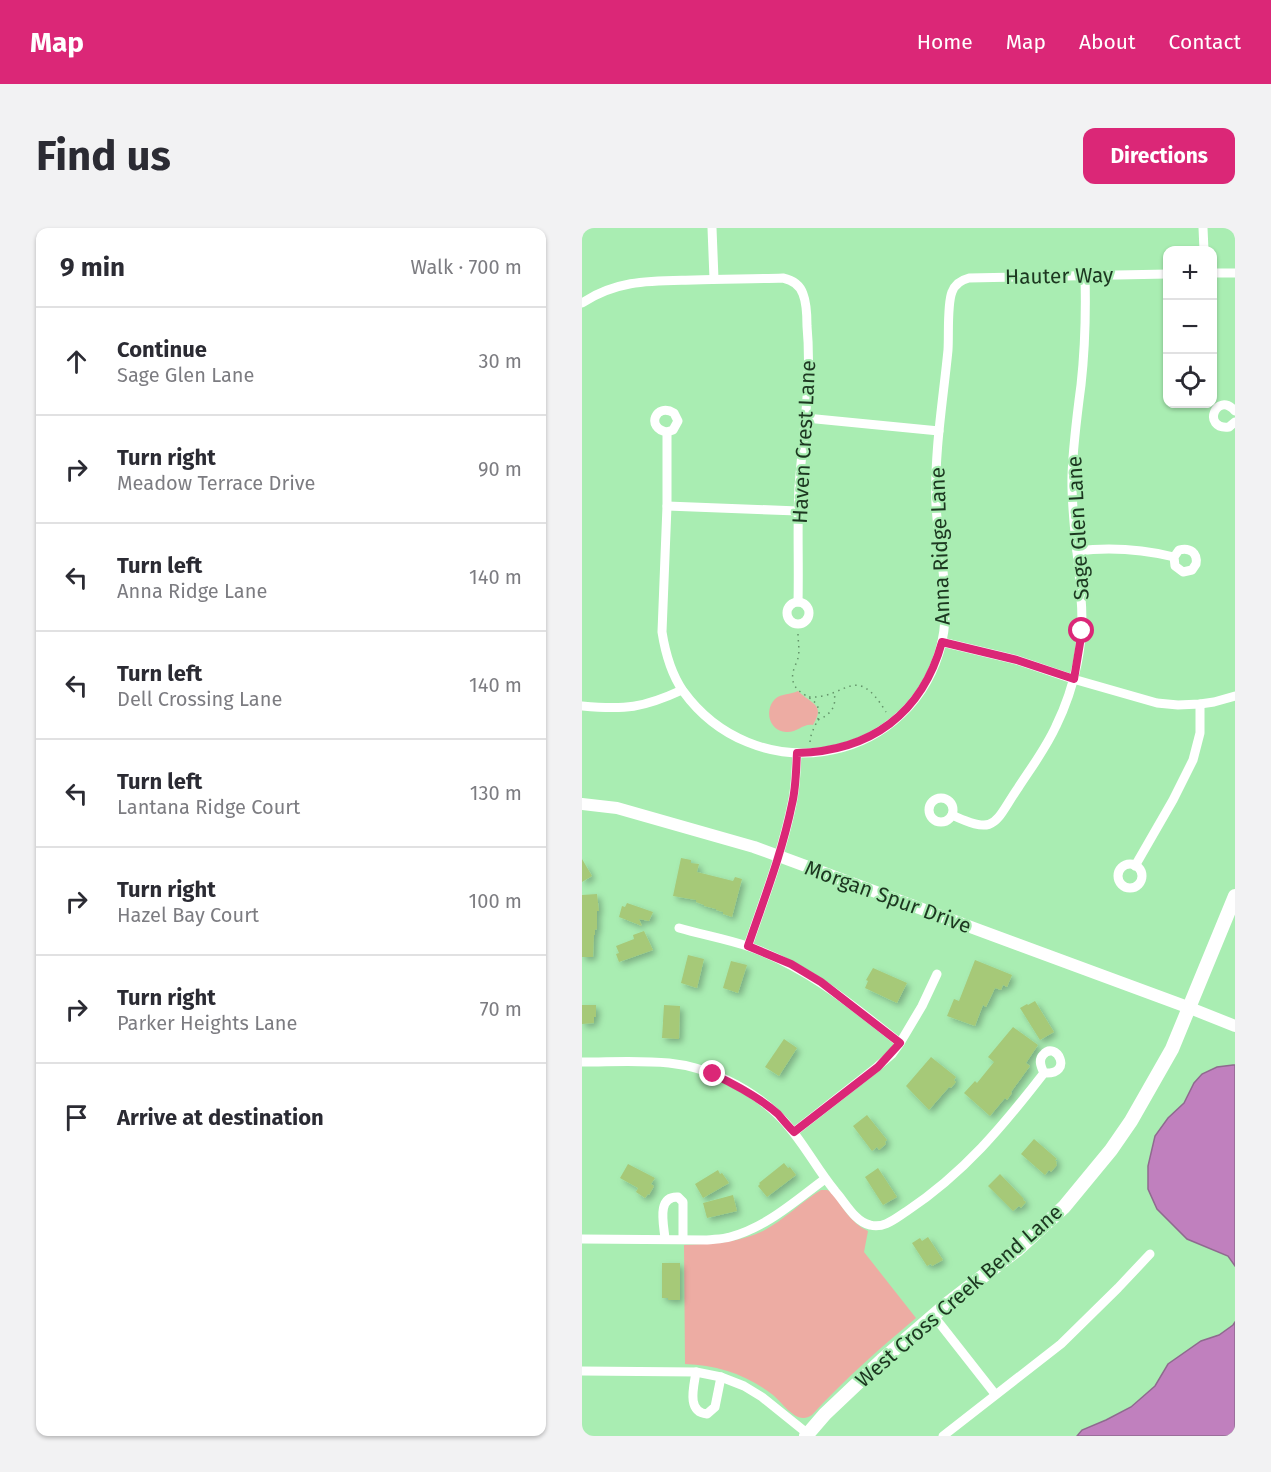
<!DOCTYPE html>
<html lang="en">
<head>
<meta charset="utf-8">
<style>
	body { margin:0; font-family:"Fira Sans",sans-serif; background:#f2f2f3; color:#2b2b33 }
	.controls { position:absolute; right:18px; top:18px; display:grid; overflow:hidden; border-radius:12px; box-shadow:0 2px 4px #0004 }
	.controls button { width:54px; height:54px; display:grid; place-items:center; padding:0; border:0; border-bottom:2px solid #e1e1e2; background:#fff; color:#2b2b33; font:30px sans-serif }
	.stop { position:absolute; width:18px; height:18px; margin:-14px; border:4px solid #db2777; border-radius:50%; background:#fff }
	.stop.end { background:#db2777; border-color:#fff; box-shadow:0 2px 6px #0008 }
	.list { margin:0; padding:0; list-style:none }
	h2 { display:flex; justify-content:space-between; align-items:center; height:78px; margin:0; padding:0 24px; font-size:26px }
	h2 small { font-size:20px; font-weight:400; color:#7c7c81 }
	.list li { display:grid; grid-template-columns:39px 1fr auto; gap:18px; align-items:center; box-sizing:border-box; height:108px; padding:0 24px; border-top:2px solid #e1e1e2 }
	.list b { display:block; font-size:22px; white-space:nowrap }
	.list p { margin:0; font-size:20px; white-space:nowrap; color:#7c7c81 }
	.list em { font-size:20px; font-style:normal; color:#7c7c81 }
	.icon { flex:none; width:33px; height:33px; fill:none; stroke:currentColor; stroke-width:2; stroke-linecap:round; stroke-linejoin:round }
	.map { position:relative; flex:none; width:653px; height:1208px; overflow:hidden; border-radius:12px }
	header { display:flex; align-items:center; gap:36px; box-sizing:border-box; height:84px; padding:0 30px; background:#db2777; color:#fff }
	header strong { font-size:28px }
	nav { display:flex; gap:33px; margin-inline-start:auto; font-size:21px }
	.intro { display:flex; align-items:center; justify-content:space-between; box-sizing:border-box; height:144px; padding:0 36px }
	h1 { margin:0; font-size:42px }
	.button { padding:15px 27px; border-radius:12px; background:#db2777; color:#fff; font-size:21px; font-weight:700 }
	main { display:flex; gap:36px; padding:0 36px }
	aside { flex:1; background:#fff; border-radius:12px; box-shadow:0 2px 4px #0004 }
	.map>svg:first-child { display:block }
	.green { fill:#edaca3 }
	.water { fill:#c080be; stroke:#8f6a8f; stroke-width:1.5 }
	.building { fill:#a6c978; filter:url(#shadow) }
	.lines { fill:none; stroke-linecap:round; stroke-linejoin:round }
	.path { stroke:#639369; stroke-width:1.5; stroke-dasharray:1.5 4.5; stroke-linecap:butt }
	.minor { stroke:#fff; stroke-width:9 }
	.tertiary { stroke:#fff; stroke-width:12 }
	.secondary { stroke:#fff; stroke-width:14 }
	.route { stroke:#db2777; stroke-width:8 }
	.labels { text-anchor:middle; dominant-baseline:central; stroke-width:4.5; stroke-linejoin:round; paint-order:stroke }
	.street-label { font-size:21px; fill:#1c3720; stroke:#a9edb2 }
</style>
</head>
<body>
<header>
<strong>Map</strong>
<nav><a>Home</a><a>Map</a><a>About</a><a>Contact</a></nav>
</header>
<div class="intro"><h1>Find us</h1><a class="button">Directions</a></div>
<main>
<aside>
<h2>9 min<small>Walk · 700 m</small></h2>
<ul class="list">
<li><svg class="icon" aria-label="ahead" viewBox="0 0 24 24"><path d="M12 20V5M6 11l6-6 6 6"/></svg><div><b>Continue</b><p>Sage Glen Lane</p></div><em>30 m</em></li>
<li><svg class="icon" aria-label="right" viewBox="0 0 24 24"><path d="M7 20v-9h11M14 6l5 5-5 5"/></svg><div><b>Turn right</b><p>Meadow Terrace Drive</p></div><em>90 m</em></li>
<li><svg class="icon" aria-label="left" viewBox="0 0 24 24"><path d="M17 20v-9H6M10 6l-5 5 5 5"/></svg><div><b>Turn left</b><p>Anna Ridge Lane</p></div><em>140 m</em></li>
<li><svg class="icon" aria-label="left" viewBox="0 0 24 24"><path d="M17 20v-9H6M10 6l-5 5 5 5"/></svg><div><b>Turn left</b><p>Dell Crossing Lane</p></div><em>140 m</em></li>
<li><svg class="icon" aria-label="left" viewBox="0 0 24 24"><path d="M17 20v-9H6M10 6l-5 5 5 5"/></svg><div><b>Turn left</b><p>Lantana Ridge Court</p></div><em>130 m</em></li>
<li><svg class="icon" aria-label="right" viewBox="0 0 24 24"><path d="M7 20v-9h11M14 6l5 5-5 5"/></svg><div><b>Turn right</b><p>Hazel Bay Court</p></div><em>100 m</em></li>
<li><svg class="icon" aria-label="right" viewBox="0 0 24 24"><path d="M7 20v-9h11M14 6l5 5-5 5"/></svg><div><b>Turn right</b><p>Parker Heights Lane</p></div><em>70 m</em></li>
<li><svg class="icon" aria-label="arrive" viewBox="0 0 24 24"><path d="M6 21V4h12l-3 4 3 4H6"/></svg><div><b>Arrive at destination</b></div></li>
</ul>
</aside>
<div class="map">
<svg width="653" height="1208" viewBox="0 0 653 1208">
	<defs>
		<filter id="shadow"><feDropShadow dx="3.5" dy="3.5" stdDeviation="3" flood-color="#0004"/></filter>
	</defs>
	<rect width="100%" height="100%" fill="#a9edb2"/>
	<g class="green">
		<path d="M216,463C229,476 244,476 231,497C221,495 215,505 204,504C187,503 182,482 193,471C200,465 208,467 216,463Z"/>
		<path d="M239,962H245L250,964C260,979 269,995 286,1003L282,1024L334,1090C297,1121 262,1152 230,1187C225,1190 222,1191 216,1189C207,1185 199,1174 191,1167C165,1147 136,1137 103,1136L102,1017C129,1016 156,1015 181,1003C202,992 219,974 239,962Z"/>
	</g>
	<g class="water">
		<polygon points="651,837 653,837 653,1038 646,1028 605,1011 575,981 566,961 566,938 573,908 586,890 602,875 612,855 620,846 635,839"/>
		<polygon points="653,1094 653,1208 495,1208 500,1202 524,1192 549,1179 573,1158 586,1136 619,1113 637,1107 651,1097"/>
	</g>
	<g class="building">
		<polygon points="99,630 109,632 109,635 117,636 115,644 151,653 153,649 160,651 150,689 141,686 141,684 134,682 134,681 122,678 122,677 114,674 114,672 91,668"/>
		<polygon points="0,631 10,648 0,654"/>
		<polygon points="15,666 17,683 15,683 15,701 13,702 13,707 12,707 11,729 0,729 0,667"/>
		<polygon points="45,675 71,684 67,693 57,691 60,698 37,689 40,678 43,679"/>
		<polygon points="62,703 71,722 37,734 34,726 37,725 34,718 52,711 51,707"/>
		<polygon points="106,727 122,731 115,760 99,755"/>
		<polygon points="393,732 430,747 425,759 421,757 419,762 413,760 404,779 401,777 393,798 365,788 372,771 377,773"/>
		<polygon points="149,733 165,737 156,765 141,760"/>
		<polygon points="291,740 325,755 315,775 283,760 286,753 284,752"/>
		<polygon points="453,773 472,804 458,812 438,780 445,776 446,777"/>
		<polygon points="0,777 14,777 14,789 12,789 12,795 0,796"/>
		<polygon points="82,777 98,778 97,811 80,810"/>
		<polygon points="431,799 456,817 444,835 448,838 429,864 430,865 425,872 423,870 408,888 382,865 393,853 395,855 412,834 406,829"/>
		<polygon points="202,811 215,820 197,848 183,839"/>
		<polygon points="349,829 374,849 372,852 374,854 369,860 367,859 347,882 324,858"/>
		<polygon points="285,887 305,912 303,914 304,916 297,922 295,919 290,923 271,898"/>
		<polygon points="452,911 475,931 473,932 475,934 474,935 475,937 469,944 467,942 463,947 439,926"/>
		<polygon points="202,935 206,940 208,939 214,947 185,969 176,958 178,956 177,955"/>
		<polygon points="46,936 73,950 69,956 72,958 67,967 66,966 63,970 54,964 56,960 38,950"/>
		<polygon points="296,940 315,969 301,977 283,949"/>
		<polygon points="136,942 138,946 140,945 147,955 121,970 113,956"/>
		<polygon points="418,946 442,971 441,972 444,974 439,980 437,978 431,983 406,958"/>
		<polygon points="151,967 155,983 125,990 121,975"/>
		<polygon points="346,1009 361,1032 350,1038 349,1036 345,1038 330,1015 338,1010 340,1013"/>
		<polygon points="80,1035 98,1035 98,1072 86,1072 86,1070 80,1070"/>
	</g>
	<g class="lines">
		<g class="path">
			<path d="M216,406C216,414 218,422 216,430C214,437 209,444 211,453C214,468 236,468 237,484C238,493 228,502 228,515"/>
			<path d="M227,469C265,471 273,433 304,484"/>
			<path d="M236,492C249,486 255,479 252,464"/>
		</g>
		<g class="minor">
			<polyline points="130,0 132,51"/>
			<polyline points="621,0 622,22"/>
			<polyline points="630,45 653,45"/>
			<path d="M0,75C36,51 71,53 112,52C141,51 171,51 201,50C210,52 218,57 221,66C225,76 225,88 225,98C230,152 221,205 217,259C215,297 217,335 216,374"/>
			<path d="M653,183C634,162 619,202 647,199L653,194"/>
			<polyline points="224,190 357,203"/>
			<path d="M85,204C63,200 74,174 92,185L96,193L91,202L85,204V278L80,404C83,423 90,447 101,463C171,560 321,540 357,425C372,378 356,324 354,276C352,225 361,173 366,122C367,107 365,76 370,64C373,56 379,52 387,50L586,46"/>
			<polyline points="85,278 216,283"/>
			<path d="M495,323C528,319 559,321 592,329L597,322C608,319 616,325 614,336L610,342L601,344L593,338L592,329"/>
			<circle cx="216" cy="385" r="11"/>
			<polyline points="360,414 435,432 491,451 575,475 596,477 618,476 632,474 653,468"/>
			<path d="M0,478C43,482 61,480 100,462"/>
			<circle cx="359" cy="582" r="12"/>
			<path d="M370,587C415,608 412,595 436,560C449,540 464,520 474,498C493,459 503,414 499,370C497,329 489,289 490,248C491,217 495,187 499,157C503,121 504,85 503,48"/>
			<circle cx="548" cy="648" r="12"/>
			<polyline points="553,638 591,572 611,532 618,505 618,476"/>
			<path d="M97,700C121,707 145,711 168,719C227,740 270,777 318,815"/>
			<path d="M166,718C182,671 200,625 210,576C214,559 214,542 215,525"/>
			<path d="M0,834C28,834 58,832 87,835C126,839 167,859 196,887C219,909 233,939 253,963C263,974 273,994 288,997C302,1001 314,990 325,983C382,945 421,898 462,845C493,847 474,811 461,827C456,832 459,839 462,845"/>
			<polyline points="212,904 295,839 310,826 318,815 340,778 355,746"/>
			<path d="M0,1011L125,1012C133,1011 141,1011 148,1009C185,999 213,973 243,951"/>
			<path d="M83,1011C82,997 74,968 96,969L101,974V1011"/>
			<polyline points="351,1087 413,1166"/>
			<polyline points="0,1143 114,1144 139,1149 162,1158 180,1169 226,1206"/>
			<path d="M114,1144C112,1158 104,1184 125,1186L133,1179L139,1149"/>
			<polyline points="361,1208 479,1116 536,1060 568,1026"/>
		</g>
		<polyline class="tertiary" points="0,576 35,580 172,619 608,780 653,798"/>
		<polyline class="secondary" points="224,1208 243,1186 300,1132 365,1076 435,1022 482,979 529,922 549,893 590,821 653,668"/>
	</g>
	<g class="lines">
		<path class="route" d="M131,846C154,857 177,869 196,886C201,892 206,898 212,904L296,839L318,815L239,754L209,736L166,718C182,671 200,625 210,576C214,560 214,542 215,525C289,523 340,486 360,414L435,432L492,451L500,403"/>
	</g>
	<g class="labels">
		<g class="street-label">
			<text transform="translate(477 48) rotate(-1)">Hauter Way</text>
			<text transform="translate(222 214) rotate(-87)">Haven Crest Lane</text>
			<text transform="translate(496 300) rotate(-93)">Sage Glen Lane</text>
			<text transform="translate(358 318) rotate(-92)">Anna Ridge Lane</text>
			<text transform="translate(306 669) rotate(20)">Morgan Spur Drive</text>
			<text transform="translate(377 1068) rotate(-41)">West Cross Creek Bend Lane</text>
		</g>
	</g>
</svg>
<div class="controls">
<button>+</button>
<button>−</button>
<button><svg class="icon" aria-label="locate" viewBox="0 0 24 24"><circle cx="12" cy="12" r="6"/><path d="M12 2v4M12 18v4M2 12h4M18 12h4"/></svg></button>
</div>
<div class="stop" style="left:500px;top:403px"></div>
<div class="stop end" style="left:131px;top:846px"></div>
</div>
</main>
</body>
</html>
